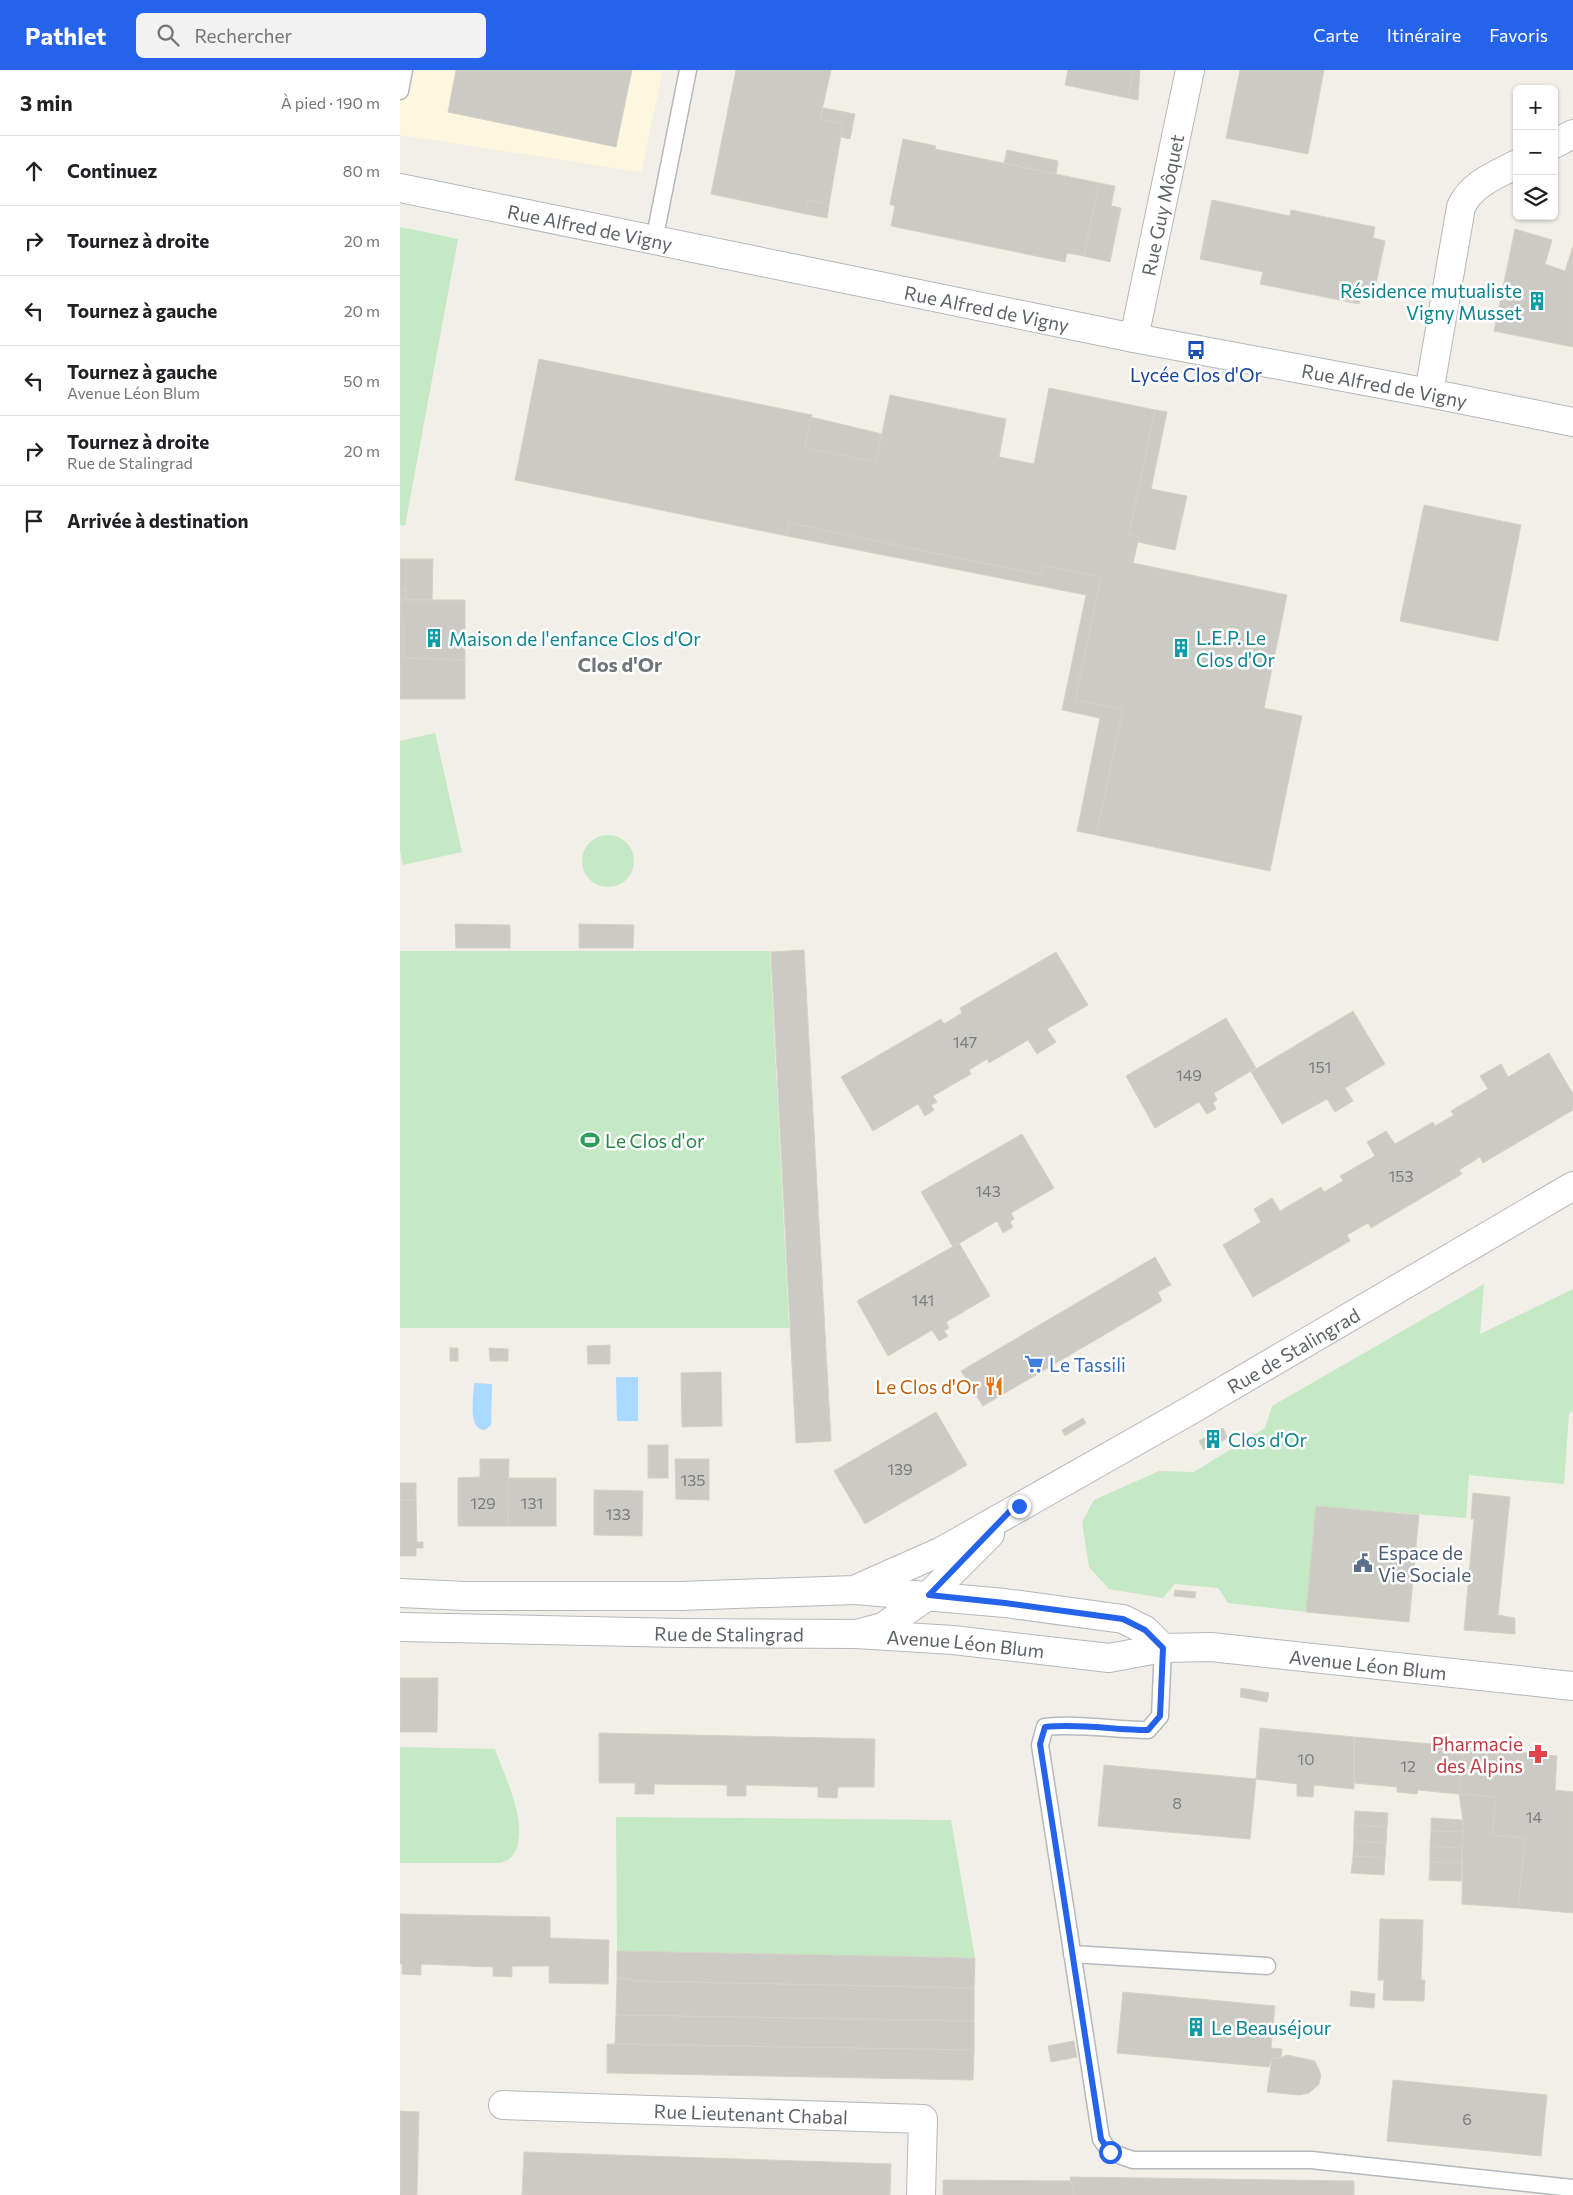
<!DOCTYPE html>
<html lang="fr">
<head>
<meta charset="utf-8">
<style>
	body { margin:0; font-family:Commissioner,sans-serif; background:#f2f2f2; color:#202124 }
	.controls { position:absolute; right:15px; top:15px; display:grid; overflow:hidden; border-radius:8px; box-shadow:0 1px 4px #0004 }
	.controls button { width:45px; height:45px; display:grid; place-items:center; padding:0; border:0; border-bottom:1px solid #e0e0e0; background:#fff; color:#202124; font:25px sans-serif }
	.stop { position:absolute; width:15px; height:15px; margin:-11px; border:4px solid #2563eb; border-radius:50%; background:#fff }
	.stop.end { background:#2563eb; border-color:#fff; box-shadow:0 1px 5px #0008 }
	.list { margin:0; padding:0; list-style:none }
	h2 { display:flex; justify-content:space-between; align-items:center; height:65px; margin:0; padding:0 20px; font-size:21px }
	h2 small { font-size:16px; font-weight:400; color:#757577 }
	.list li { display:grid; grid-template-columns:32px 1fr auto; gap:15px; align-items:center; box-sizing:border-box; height:70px; padding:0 20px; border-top:1px solid #e0e0e0 }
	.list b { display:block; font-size:19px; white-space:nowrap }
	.list p { margin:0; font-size:16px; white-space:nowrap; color:#757577 }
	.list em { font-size:16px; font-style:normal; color:#757577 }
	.icon { flex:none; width:28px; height:28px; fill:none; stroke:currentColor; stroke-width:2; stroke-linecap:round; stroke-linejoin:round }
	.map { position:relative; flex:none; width:1173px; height:2125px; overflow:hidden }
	header { display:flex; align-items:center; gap:30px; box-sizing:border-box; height:70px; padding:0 25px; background:#2563eb; color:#fff }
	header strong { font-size:24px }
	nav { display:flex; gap:28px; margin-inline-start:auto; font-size:18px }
	.search { width:350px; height:45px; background:#f2f2f2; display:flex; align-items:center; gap:12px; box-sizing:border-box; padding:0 18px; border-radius:8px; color:#757577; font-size:19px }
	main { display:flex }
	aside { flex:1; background:#fff }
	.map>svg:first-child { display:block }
	.commercial { fill:#fef7e0 }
	.green { fill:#c5e8c5 }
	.water { fill:#aadaff }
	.building { fill:#cccac5; stroke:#d6d1c6 }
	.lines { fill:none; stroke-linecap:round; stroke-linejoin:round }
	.service-casing { stroke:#b5b8bc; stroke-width:19 }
	.minor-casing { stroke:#b5b8bc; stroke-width:30 }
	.tertiary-casing { stroke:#b5b8bc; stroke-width:30 }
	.service { stroke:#fff; stroke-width:16 }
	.minor { stroke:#fff; stroke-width:28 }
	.tertiary { stroke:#fff; stroke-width:28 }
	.route { stroke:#2563eb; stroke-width:6 }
	.labels { text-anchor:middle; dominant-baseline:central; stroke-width:5; stroke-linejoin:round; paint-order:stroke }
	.number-label { font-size:16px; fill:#7a7d7f }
	.street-label { font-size:19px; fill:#5f6368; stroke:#fff }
	.culture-label { font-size:19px; fill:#0d838f; stroke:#fff; text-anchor:start }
	.transit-label { font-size:19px; fill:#164399; stroke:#fff }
	.leisure-label { font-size:19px; fill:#27864d; stroke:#fff; text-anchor:start }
	.shop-label { font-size:19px; fill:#366cbe; stroke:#fff; text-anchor:start }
	.food-label { font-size:19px; fill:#c56008; stroke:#fff; text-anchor:end }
	.service-label { font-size:19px; fill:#4e5e75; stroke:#fff; text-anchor:start }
	.health-label { font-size:19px; fill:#be3a42; stroke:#fff; text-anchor:end }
	.neighbourhood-label { font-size:20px; font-weight:bold; fill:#70757a; stroke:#fff }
</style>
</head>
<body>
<header>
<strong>Pathlet</strong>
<div class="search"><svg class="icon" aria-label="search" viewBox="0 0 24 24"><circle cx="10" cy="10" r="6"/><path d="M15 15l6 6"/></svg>Rechercher</div>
<nav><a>Carte</a><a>Itinéraire</a><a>Favoris</a></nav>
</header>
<main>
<aside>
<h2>3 min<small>À pied · 190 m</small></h2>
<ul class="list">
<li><svg class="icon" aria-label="ahead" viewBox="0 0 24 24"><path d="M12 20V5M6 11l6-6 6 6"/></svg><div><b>Continuez</b></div><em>80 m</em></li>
<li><svg class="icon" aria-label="right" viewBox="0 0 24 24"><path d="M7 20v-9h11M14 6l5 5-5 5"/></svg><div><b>Tournez à droite</b></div><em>20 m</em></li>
<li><svg class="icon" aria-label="left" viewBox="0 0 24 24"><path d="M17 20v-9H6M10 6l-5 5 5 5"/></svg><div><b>Tournez à gauche</b></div><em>20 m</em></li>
<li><svg class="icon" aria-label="left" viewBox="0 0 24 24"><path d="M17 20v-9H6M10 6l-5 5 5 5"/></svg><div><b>Tournez à gauche</b><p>Avenue Léon Blum</p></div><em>50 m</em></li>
<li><svg class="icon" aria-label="right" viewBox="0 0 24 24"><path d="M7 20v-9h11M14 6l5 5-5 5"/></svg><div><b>Tournez à droite</b><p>Rue de Stalingrad</p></div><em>20 m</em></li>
<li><svg class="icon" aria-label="arrive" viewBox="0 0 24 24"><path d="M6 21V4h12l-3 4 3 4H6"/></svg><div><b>Arrivée à destination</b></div></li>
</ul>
</aside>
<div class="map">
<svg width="1173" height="2125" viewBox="0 0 1173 2125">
	<rect width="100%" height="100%" fill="#f1efe8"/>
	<polygon class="commercial" points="0,0 263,0 241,102 0,65"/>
	<g class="green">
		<polygon points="0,157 58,169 5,456 0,455"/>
		<polygon points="35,663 62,782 3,795 0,780 0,671"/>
		<circle cx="208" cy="791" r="26"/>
		<polygon points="0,881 370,881 389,1258 0,1258"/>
		<polygon points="1084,1214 1080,1264 1173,1219 1173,1342 1169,1343 1164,1414 1069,1405 1066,1448 916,1436 906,1542 828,1533 818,1518 775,1514 763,1528 709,1519 689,1497 682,1452 694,1430 759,1401 794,1402 865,1358 872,1336"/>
		<path d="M0,1677L95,1679C105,1708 131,1757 113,1785C111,1789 105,1791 100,1793H0Z"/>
		<polygon points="216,1747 551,1750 575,1888 217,1881"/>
	</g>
	<g class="water">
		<polygon points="216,1307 238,1307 238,1351 217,1351"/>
		<path d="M74,1313L92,1314L91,1355L85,1360C67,1360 74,1326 74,1313Z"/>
	</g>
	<g class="building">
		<polygon points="56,0 232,0 216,77 48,42"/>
		<polygon points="336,0 431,0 420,49 443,54 429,135 408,130 406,144 311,124"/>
		<polygon points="668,0 734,0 728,28 665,15"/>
		<polygon points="734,0 740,0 738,30 728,28"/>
		<polygon points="840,0 924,0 908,84 826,68"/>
		<polygon points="423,38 455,44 450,69 441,67 443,54 420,49"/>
		<polygon points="503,69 536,76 535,79 699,113 684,186 667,183 665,192 491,156 495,136 490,134"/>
		<polygon points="607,80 658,91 656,104 604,93"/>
		<polygon points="699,113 715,116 711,136 721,138 710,192 684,186"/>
		<polygon points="408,130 429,135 427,148 406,144"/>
		<polygon points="812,130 890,146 891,140 975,157 973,168 985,171 974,224 962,222 959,234 860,214 863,202 800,189"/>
		<polygon points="1115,159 1152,170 1145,194 1165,201 1173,176 1173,277 1094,261"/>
		<polygon points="139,289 412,345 405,378 476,392 490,325 606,349 599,387 634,394 649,318 755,340 729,464 739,467 733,493 887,525 864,638 902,646 870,801 696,765 723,639 675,630 701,507 644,496 641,505 389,453 387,466 115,410"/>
		<polygon points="755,340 767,342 751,419 787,426 775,480 738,472 739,467 729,464"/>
		<polygon points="411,347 482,364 476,392 405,378"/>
		<polygon points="1024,435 1121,455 1098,571 1000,551"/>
		<polygon points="389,453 641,505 644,496 701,507 675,630 723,639 696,765 677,761 700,648 662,640 686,525 387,466"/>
		<rect x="0" y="489" width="6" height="31"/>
		<polygon points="6,489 33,489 32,530 6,530"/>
		<rect x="0" y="520" width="6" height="10"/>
		<polygon points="0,530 65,530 65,590 3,588 3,548 0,548"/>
		<polygon points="0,548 3,548 3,588 65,590 65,629 0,629"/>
		<polygon points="55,854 110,855 110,878 56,878"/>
		<polygon points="179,854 234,855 233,878 179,878"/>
		<polygon points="404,880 431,1371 396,1373 371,882"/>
		<polygon points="656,882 688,935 647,959 656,972 637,984 628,970 589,993 587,989 569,1000 571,1004 533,1026 537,1032 531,1035 534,1040 525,1046 518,1034 473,1061 441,1007 541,949 544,954 562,943 560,938"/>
		<polygon points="953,941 985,994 945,1018 953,1031 935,1042 927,1029 882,1054 851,1002"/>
		<polygon points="826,948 856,998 814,1023 817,1030 813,1033 816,1039 807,1044 799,1032 755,1058 726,1006"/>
		<polygon points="1149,983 1173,1024 1173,1040 1083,1093 1080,1087 1059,1100 1062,1104 971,1158 968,1153 947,1165 950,1171 853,1227 823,1175 861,1152 854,1139 872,1128 880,1141 921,1117 924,1122 943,1111 940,1106 975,1086 967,1072 976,1067 986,1061 995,1074 1033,1052 1035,1056 1054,1045 1051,1041 1088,1019 1080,1006 1101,994 1108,1007"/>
		<polygon points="622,1064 654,1118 611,1143 614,1149 610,1152 613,1157 603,1163 597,1151 553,1177 521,1122"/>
		<polygon points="559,1173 590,1226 546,1252 549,1258 544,1261 548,1266 539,1271 532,1260 488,1286 457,1231"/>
		<polygon points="755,1187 771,1215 758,1222 762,1231 583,1336 561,1301"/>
		<polygon points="210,1275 210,1294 188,1294 187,1276"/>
		<rect x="50" y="1278" width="8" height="13"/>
		<polygon points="89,1278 108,1279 108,1291 90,1291"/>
		<polygon points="321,1302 322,1356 282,1357 281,1303"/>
		<polygon points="536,1342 567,1395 465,1454 434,1401"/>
		<polygon points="683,1348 686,1353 665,1366 662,1360"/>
		<polygon points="823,1358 828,1368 804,1380 799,1371"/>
		<rect x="248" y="1375" width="20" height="33"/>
		<polygon points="80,1389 109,1389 108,1456 58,1456 58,1408 80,1407"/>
		<polygon points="275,1389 309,1389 309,1430 276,1429"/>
		<rect x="108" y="1408" width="48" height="48"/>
		<rect x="0" y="1413" width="16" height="17"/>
		<polygon points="194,1420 243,1421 242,1466 194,1465"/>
		<polygon points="1073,1423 1110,1427 1098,1545 1115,1548 1115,1564 1064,1560 1074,1449 1071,1449"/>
		<polygon points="0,1430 16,1430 17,1472 23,1472 23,1478 16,1478 16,1486 0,1486"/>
		<polygon points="916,1436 1019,1445 1009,1552 906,1542"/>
		<polygon points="775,1520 796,1522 795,1528 774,1526"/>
		<polygon points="0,1608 38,1608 37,1662 0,1662"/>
		<polygon points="841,1618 869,1623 867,1632 840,1627"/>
		<polygon points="860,1658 954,1667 954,1719 914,1715 913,1727 897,1726 897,1714 856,1709"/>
		<polygon points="199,1663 475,1669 474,1717 438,1717 437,1728 418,1727 418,1717 346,1715 346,1726 327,1726 327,1715 254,1714 254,1724 235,1724 235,1713 199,1713"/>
		<polygon points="954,1667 1064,1677 1059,1724 1018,1720 1017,1724 997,1722 997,1717 954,1713"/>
		<polygon points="1064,1677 1157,1686 1155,1720 1173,1722 1173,1843 1118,1838 1125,1768 1092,1765 1096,1727 1059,1724"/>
		<polygon points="704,1695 856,1709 850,1769 698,1756"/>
		<polygon points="1059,1724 1096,1727 1092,1765 1125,1768 1118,1838 1062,1834 1063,1750"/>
		<polygon points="955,1741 988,1743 987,1757 954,1755"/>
		<polygon points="1031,1748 1063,1750 1063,1762 1031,1761"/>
		<polygon points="954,1755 987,1757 986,1773 954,1771"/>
		<polygon points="1031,1761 1063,1762 1062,1778 1030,1776"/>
		<polygon points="954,1771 986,1773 985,1788 953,1786"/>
		<polygon points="1030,1776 1062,1778 1062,1793 1030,1792"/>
		<polygon points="953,1786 985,1788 984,1805 951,1803"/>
		<polygon points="1030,1792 1062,1793 1061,1811 1029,1810"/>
		<polygon points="0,1844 150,1847 150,1868 209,1870 208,1914 149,1913 149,1896 112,1896 112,1907 93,1906 93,1897 21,1894 21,1905 2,1904 2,1894 0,1894"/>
		<polygon points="980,1849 1023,1850 1021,1910 1025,1910 1024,1931 983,1930 984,1910 978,1910"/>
		<polygon points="217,1881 575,1888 574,1918 232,1911 232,1909 217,1908"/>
		<polygon points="217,1908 232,1909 232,1911 574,1918 574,1951 216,1945"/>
		<polygon points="951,1921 975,1924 974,1938 950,1936"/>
		<polygon points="723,1922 875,1936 871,1978 882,1979 881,1988 872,1988 869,1997 717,1983"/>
		<polygon points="216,1945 574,1951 574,1980 215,1974"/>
		<polygon points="674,1971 677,1987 651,1992 648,1976"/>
		<polygon points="207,1974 574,1980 573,2010 207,2003"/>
		<polygon points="887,1985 915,1991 921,2005 919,2014 909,2023 899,2025 867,2022 872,1988 881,1988"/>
		<polygon points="993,2010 1147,2025 1141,2086 987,2071"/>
		<polygon points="0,2041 19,2042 17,2125 0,2125"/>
		<polygon points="124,2082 491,2094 490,2125 122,2125"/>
		<polygon points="670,2107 954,2111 954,2125 674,2125"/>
		<polygon points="543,2110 671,2111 674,2125 543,2125"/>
	</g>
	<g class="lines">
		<g class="service-casing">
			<g id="service">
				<polyline points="0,21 4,0"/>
				<polyline points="254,171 288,0"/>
				<path d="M763,1578L760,1646L748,1660C714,1660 679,1653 645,1657L640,1675L701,2069L710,2082L733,2090H911L1173,2118"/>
				<polyline points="672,1884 867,1896"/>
			</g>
		</g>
		<g class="minor-casing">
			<g id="minor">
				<polyline points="1154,74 1173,64"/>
				<path id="s1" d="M0,118L734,268L1029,323L1173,352"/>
				<path id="s2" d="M734,268L790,0"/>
				<path d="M1029,323L1061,137C1071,114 1096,105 1117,94"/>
				<path id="s3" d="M103,2035L523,2049L521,2125"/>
			</g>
		</g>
		<g class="tertiary-casing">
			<g id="tertiary">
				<polyline points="456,1520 605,1533 723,1549 745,1560 763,1578"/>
				<path id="s4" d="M0,1523L65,1526H280L454,1520L542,1481L789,1341L1173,1116"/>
				<path id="s5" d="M0,1557L280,1563L456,1564L483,1557L529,1525L590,1464"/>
				<path id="s6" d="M456,1564L553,1570L709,1588L763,1578L811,1577L1173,1616"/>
			</g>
		</g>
		<use href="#service" class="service"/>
		<use href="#minor" class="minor"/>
		<use href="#tertiary" class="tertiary"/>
	</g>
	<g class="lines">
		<path class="route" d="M619,1436L611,1440L529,1525L605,1533L723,1549L745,1560L763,1578L760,1646L748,1660C714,1660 679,1653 645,1657L640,1674L701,2069L710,2082"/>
	</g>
	<defs>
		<g id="building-bare" transform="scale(1.5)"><path d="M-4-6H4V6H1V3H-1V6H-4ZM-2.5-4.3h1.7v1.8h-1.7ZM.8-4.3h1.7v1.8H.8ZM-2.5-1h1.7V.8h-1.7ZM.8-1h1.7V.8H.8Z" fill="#0f9aa8" stroke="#fff" stroke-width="2.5" paint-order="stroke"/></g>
		<g id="bus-bare" transform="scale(1.5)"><path d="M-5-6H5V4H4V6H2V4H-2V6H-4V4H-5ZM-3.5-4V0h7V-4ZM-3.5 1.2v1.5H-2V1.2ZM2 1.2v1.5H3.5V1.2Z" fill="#1a4fb4" stroke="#fff" stroke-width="2.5" paint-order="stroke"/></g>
		<g id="stadium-bare" transform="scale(1.5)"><path d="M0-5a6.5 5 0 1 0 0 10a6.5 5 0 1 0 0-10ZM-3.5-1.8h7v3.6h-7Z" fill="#2e9e5b" stroke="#fff" stroke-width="2.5" paint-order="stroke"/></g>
		<g id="supermarket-bare" transform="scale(1.5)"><path d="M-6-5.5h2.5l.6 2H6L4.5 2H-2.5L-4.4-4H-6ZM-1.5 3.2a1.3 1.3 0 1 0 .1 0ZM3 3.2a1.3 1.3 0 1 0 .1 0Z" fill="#3f7fe0" stroke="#fff" stroke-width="2.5" paint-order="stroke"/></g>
		<g id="restaurant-bare" transform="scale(1.5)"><path d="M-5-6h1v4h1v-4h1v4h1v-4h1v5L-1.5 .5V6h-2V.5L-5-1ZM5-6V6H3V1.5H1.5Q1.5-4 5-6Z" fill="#e8710a" stroke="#fff" stroke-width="2.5" paint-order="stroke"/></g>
		<g id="civic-bare" transform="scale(1.5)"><path d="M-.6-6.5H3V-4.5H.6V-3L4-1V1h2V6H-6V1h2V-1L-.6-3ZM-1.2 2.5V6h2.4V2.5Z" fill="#5c6f8a" stroke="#fff" stroke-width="2.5" paint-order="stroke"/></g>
		<g id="pharmacy-bare" transform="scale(1.5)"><path d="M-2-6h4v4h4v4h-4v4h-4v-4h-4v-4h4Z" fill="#e0444e" stroke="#fff" stroke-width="2.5" paint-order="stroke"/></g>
	</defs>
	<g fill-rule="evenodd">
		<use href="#building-bare" x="1137" y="231"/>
		<use href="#bus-bare" x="796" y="280"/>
		<use href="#building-bare" x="34" y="568"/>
		<use href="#building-bare" x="781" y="578"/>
		<use href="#stadium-bare" x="190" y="1070"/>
		<use href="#supermarket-bare" x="634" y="1294"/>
		<use href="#restaurant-bare" x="594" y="1316"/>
		<use href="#building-bare" x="813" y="1369"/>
		<use href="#civic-bare" x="963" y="1493"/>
		<use href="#pharmacy-bare" x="1138" y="1684"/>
		<use href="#building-bare" x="796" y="1957"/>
	</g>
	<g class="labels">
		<g class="number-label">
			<text x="565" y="971">147</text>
			<text x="920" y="996">151</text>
			<text x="789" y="1004">149</text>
			<text x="1001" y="1105">153</text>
			<text x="588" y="1120">143</text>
			<text x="523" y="1229">141</text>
			<text x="500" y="1398">139</text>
			<text x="293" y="1409">135</text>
			<text x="83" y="1432">129</text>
			<text x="132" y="1432">131</text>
			<text x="218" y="1443">133</text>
			<text x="906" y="1688">10</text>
			<text x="1008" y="1695">12</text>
			<text x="777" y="1732">8</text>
			<text x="1134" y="1746">14</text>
			<text x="1067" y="2048">6</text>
		</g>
		<g class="street-label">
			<text stroke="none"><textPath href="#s2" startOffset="136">Rue Guy Môquet</textPath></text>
			<text stroke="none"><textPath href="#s1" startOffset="194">Rue Alfred de Vigny</textPath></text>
			<text stroke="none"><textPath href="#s1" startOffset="599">Rue Alfred de Vigny</textPath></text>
			<text stroke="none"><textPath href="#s1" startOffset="1004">Rue Alfred de Vigny</textPath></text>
			<text stroke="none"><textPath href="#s4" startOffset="955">Rue de Stalingrad</textPath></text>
			<text stroke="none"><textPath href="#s5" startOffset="329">Rue de Stalingrad</textPath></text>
			<text stroke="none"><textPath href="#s6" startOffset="110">Avenue Léon Blum</textPath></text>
			<text stroke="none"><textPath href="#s6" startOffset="515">Avenue Léon Blum</textPath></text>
			<text stroke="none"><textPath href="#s3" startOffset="248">Rue Lieutenant Chabal</textPath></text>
		</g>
		<g class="culture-label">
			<text x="1122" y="220" text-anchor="end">Résidence mutualiste<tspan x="1122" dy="22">Vigny Musset</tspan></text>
			<text x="796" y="567">L.E.P. Le<tspan x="796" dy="22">Clos d'Or</tspan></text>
			<text x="49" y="568">Maison de l'enfance Clos d'Or</text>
			<text x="828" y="1369">Clos d'Or</text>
			<text x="811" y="1957">Le Beauséjour</text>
		</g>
		<g class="transit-label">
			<text x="796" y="304">Lycée Clos d'Or</text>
		</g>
		<g class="leisure-label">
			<text x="205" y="1070">Le Clos d'or</text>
		</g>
		<g class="shop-label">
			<text x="649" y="1294">Le Tassili</text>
		</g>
		<g class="food-label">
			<text x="579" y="1316">Le Clos d'Or</text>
		</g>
		<g class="service-label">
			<text x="978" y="1482">Espace de<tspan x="978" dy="22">Vie Sociale</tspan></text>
		</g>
		<g class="health-label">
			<text x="1123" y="1673">Pharmacie<tspan x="1123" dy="22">des Alpins</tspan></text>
		</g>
		<g class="neighbourhood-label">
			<text x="220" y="594">Clos d'Or</text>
		</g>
	</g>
</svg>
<div class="controls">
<button>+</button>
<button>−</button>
<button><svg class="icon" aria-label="layers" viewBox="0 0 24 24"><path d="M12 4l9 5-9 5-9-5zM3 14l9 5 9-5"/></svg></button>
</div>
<div class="stop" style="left:710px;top:2082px"></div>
<div class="stop end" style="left:619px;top:1436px"></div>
</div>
</main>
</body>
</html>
